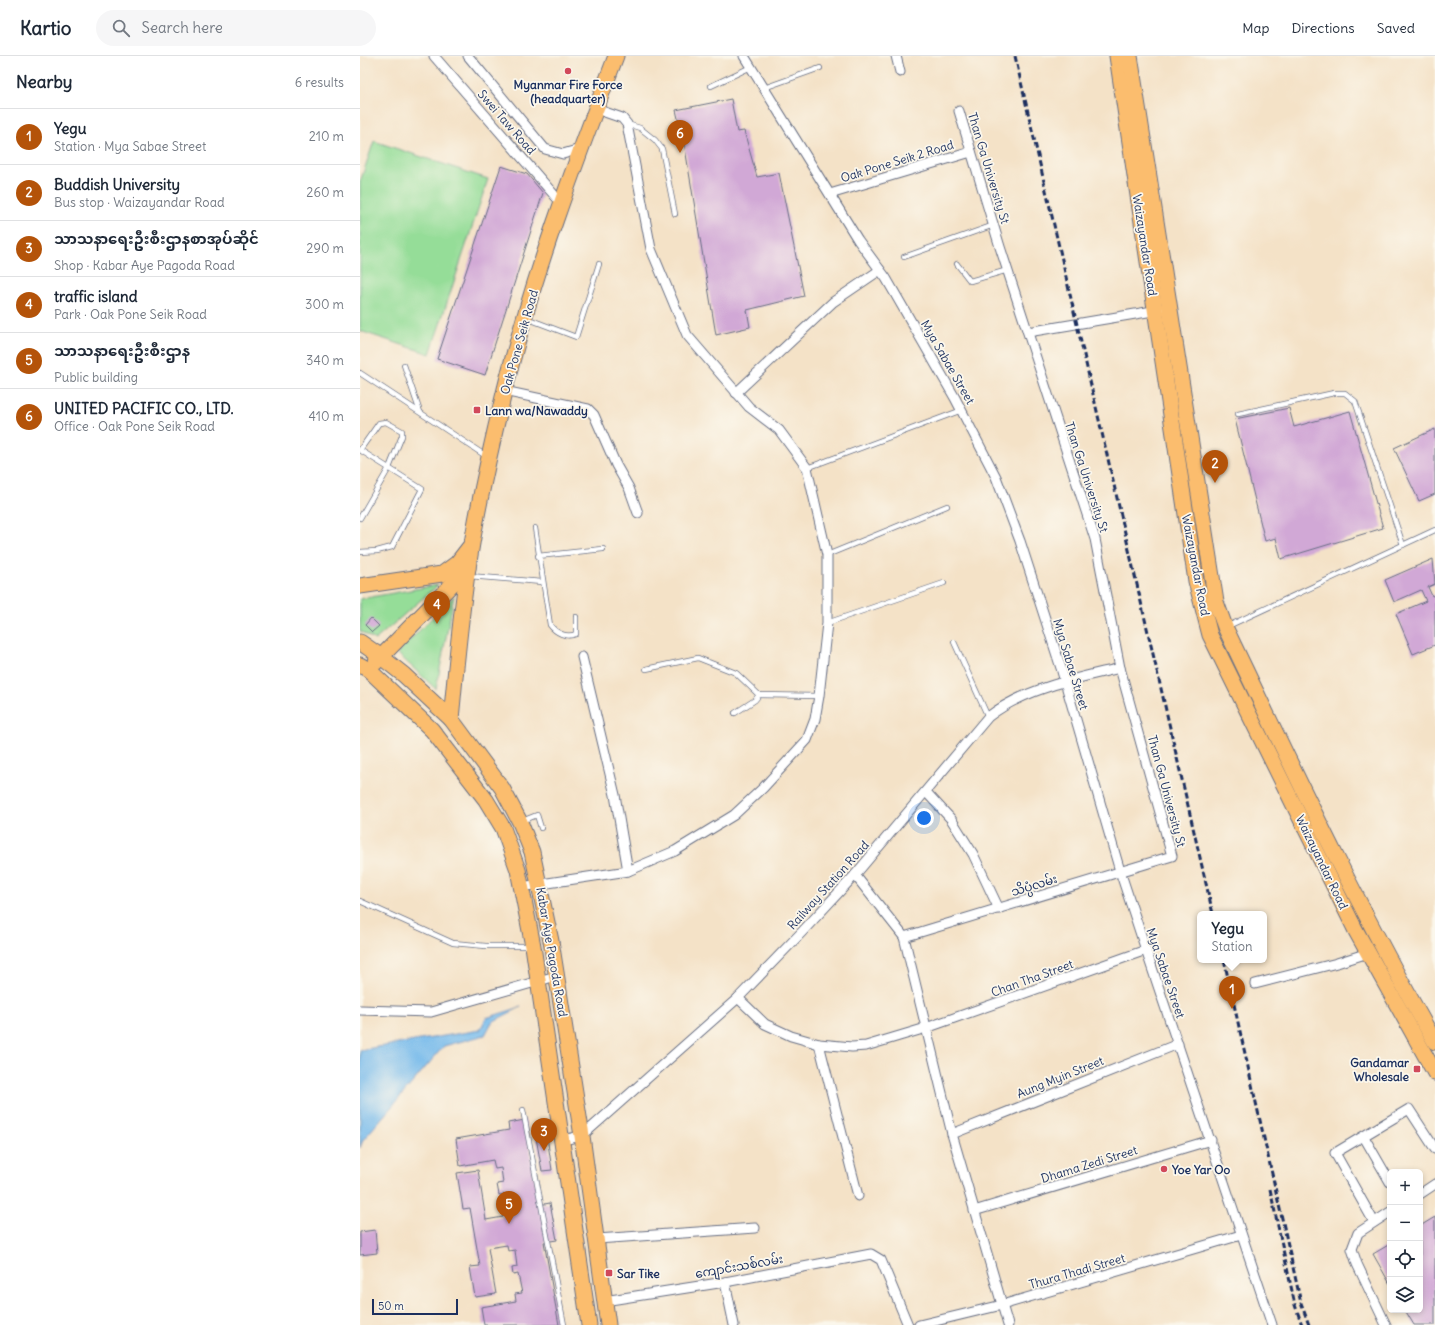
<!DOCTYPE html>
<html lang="en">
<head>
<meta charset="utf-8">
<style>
	body { margin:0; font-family:Delius,"Noto Sans Myanmar",sans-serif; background:#f6f6f7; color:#1f2937 }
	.controls { position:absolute; right:12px; bottom:12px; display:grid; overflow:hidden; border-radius:6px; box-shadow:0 2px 6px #0003 }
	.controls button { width:36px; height:36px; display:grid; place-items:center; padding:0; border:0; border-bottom:1px solid #e0e1e3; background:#fff; color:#1f2937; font:20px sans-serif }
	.scale { position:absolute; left:12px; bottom:10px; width:86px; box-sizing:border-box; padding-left:4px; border:2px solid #1b2f5e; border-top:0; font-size:11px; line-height:14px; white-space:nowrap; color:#1b2f5e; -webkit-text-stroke:3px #fbf7ec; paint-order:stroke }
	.you { position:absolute; left:564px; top:762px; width:14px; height:14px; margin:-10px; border:3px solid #fff; border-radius:50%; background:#1a73e8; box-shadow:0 0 0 6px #1a73e833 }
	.badge { display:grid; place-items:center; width:26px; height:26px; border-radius:50%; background:#b45309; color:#fff; font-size:13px; font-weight:700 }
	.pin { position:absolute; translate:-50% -33px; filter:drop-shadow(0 1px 2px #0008) }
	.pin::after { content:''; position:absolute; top:21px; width:14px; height:12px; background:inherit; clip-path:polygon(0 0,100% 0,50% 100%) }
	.popup { position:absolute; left:837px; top:855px; width:70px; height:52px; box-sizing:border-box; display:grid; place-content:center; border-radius:6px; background:#fff; filter:drop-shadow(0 1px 3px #0005); font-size:13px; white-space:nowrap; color:#747a83 }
	.popup b { font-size:15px; color:#1f2937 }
	.popup::after { content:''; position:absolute; left:50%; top:100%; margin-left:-8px; border:8px solid transparent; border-top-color:#fff }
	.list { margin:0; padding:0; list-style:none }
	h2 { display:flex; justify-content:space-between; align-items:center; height:52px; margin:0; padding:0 16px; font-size:17px }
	h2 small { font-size:13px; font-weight:400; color:#747a83 }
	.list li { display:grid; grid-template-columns:26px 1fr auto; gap:12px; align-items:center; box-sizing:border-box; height:56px; padding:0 16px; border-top:1px solid #e0e1e3 }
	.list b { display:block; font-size:15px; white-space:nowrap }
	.list p { margin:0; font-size:13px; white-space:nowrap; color:#747a83 }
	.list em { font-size:13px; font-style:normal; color:#747a83 }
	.icon { flex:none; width:22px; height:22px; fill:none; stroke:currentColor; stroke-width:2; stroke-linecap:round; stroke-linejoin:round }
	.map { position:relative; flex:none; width:1075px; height:1269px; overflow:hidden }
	header { display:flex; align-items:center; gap:24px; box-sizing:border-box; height:56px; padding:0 20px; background:#fff; border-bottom:1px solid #e0e1e3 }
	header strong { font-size:19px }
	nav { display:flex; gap:22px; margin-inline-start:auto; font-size:14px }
	.search { width:280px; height:36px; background:#f6f6f7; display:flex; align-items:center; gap:10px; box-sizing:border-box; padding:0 14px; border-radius:22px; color:#747a83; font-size:15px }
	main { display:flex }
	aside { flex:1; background:#fff }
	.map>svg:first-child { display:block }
	.green { fill:#95dd98; stroke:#58867b }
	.water { fill:#75b9eb; stroke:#4874a4 }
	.building { fill:#d1a8d6 }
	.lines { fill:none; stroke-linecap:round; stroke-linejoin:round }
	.service-casing { stroke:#676e83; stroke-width:6 }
	.minor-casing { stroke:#676e83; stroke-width:11 }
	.primary-casing { stroke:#676e83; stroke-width:17 }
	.service { stroke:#fff; stroke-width:4.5 }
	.minor { stroke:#fff; stroke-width:9 }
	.primary { stroke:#fbbd6e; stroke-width:15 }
	.rail { stroke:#1b2f5e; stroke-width:3; stroke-dasharray:6 3; stroke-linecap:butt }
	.poi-dot { fill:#d1495b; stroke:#fbf7ec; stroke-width:1.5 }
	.labels { text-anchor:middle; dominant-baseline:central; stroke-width:3.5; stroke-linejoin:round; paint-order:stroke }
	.poi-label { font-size:12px; font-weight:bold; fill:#1b2f5e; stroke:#fbf7ec; text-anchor:start }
	.street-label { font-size:12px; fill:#1b2f5e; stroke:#fbf7ec }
</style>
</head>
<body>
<header>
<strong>Kartio</strong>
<div class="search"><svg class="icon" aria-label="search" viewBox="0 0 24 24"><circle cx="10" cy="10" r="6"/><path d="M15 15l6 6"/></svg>Search here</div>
<nav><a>Map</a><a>Directions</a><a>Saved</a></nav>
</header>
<main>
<aside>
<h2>Nearby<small>6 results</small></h2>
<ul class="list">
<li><span class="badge">1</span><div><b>Yegu</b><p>Station · Mya Sabae Street</p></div><em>210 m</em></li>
<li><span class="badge">2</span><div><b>Buddish University</b><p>Bus stop · Waizayandar Road</p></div><em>260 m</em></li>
<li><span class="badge">3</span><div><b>သာသနာရေးဦးစီးဌာနစာအုပ်ဆိုင်</b><p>Shop · Kabar Aye Pagoda Road</p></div><em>290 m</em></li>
<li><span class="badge">4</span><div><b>traffic island</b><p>Park · Oak Pone Seik Road</p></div><em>300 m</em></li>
<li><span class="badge">5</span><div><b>သာသနာရေးဦးစီးဌာန</b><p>Public building</p></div><em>340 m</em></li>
<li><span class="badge">6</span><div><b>UNITED PACIFIC CO., LTD.</b><p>Office · Oak Pone Seik Road</p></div><em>410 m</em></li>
</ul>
</aside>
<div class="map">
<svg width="1075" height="1269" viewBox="0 0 1075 1269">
	<rect width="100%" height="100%" fill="#fbf7ec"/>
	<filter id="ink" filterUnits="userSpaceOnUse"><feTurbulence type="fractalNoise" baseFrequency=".025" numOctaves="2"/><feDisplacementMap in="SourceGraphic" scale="8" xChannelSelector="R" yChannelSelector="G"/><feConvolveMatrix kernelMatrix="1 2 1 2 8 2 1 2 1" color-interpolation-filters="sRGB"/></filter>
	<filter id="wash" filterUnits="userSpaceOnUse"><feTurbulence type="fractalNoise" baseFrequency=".012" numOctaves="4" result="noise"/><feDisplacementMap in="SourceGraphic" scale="16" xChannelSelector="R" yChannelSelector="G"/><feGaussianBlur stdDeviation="0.9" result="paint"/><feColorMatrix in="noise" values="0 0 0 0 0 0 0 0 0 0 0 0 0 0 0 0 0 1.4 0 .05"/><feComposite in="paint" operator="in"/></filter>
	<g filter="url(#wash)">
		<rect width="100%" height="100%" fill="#f4e2c7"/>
		<g class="green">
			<polygon points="14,85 128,123 70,298 0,275 0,126"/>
			<polygon points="78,529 15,584 0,575 0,543"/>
			<polygon points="94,540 76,633 37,597"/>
		</g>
		<polygon class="water" points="161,951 132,966 125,979 84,990 3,1084 0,1092 0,994 120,974 126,962"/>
		<g id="blocks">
			<g class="building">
				<polygon points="371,43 377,76 384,75 397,121 419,117 444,240 387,254 390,271 356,279 325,92 316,54"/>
				<polygon points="141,110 167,118 183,137 125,319 77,303"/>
				<polygon points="929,352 934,371 990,355 1023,472 921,503 916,482 905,485 875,363"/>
				<polygon points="1075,373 1075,438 1059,445 1034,392"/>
				<polygon points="1073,503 1075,528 1068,531 1072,540 1075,539 1075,589 1053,598 1036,558 1066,545 1061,534 1034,546 1025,524"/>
				<polygon points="11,562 19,570 12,576 5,569"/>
				<polygon points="165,1064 179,1149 190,1147 197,1184 184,1186 199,1269 124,1269 121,1251 156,1245 155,1238 162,1237 158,1218 153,1219 152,1212 157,1211 155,1194 148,1195 147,1189 128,1192 136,1238 115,1241 110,1211 120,1210 110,1152 103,1153 97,1117 118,1114 126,1164 143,1161 142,1155 148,1155 145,1138 139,1139 137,1128 143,1127 141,1112 135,1113 133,1104 100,1110 96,1083 149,1074 148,1067"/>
				<polygon points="186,1074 192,1114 182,1115 175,1076"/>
				<polygon points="1075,1161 1075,1269 1054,1269 1045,1254 1060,1254 1060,1170"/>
				<polygon points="15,1174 17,1197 0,1199 0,1176"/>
				<polygon points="1030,1188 1030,1228 1013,1198"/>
			</g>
		</g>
	</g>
	<g filter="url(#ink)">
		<use href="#blocks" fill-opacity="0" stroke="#676e83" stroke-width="1"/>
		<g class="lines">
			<g class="service-casing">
				<g id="service">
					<polyline points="351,30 391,11"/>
					<polyline points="404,32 460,12"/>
					<polyline points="267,68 280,72 295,84 302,93 315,158"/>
					<polyline points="544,201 634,169"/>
					<polyline points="597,208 610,225 648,214"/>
					<polyline points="166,262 216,281 239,208"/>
					<polyline points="44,309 60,356"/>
					<polyline points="0,317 126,400"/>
					<polyline points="878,358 974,337 985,337 995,345 1043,489"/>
					<polyline points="0,394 62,433 32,491 17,495 0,496"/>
					<polyline points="0,394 19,367 26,366 42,375 42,380 29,412 0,462"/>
					<polyline points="447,412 602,354"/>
					<path d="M175,472L190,569C196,577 206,582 216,578V561"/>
					<polyline points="467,499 587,450"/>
					<polyline points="178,500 243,493"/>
					<polyline points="109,520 182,526"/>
					<polyline points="467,567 584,527"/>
					<polyline points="866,571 1075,474"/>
					<polyline points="594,586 628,661"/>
					<polyline points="286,613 338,602 376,617 399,639 459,640"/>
					<polyline points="375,657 395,644 399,639"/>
					<polyline points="162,765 177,759 181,772"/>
					<polyline points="0,845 93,887 126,890 171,890"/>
					<polyline points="163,1054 204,1269"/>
				</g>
			</g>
			<g class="minor-casing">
				<g id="minor">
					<polyline points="74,0 202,148"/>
					<polyline points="108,0 185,93 203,98 220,93"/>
					<polyline points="384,0 498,184 526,222 595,342 636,421 660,485 701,612 760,815 786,894 912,1269"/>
					<polyline points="536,0 540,16"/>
					<polyline points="470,138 611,96"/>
					<polyline points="668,276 799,254"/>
					<polyline points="144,335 228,353 234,359 256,409 269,432 278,457"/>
					<polyline points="376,337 473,246 520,214"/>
					<polyline points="222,601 255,739 268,815"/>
					<polyline points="566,736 591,763 613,798 639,853"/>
					<polyline points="495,819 544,881 592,1078 648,1269"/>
					<polyline points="161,831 268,815 315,795 374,759 403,732 447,684 455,663 459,640 467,567 467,499 447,412 419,374 389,351 327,279 291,193 267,68 262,62 236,53"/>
					<polyline points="544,881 812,800 760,612 735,483 640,191 599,55"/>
					<polyline points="895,928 977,907 1008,897"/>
					<polyline points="378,942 405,968 431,980 459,988 492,991 506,990 566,972 786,894"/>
					<polyline points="0,954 71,956 196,920"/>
					<polyline points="459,988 498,1140"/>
					<polyline points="592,1078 818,988"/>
					<polyline points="1004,1081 1030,1126"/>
					<path d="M202,1084L222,1080L378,942L441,877L495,819L628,661C665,632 715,623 760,612"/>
					<polyline points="1060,1138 1075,1128"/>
					<polyline points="614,1155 851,1084"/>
					<polyline points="1014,1166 975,1097 1049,1053 1075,1093"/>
					<polyline points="237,1183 395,1172"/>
					<polyline points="365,1226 374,1269"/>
					<polyline points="244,1245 365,1226 511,1198 521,1204 548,1269"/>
					<polyline points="559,1269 642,1249 881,1179"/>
					<polyline points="1026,1269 997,1208 992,1193 998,1177 1030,1156"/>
				</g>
			</g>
			<g class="primary-casing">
				<g id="primary">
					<polyline points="757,0 836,525 850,579 996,875 1075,1017"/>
					<path d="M770,0L856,546L865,571C932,711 998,852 1075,986"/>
					<polyline points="0,530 82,518 97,507 111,489"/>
					<polyline points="0,586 20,600 44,619 91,663 142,732 160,766 172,796 191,885 222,1080 248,1269"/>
					<polyline points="15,607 108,512"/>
					<polyline points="0,609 9,614 72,674 126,744 143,772 158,814 173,890 229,1269"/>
					<path d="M91,663C96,613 100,562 108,512C117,453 130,394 144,337C172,222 214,110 256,0"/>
				</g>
			</g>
			<use href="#service" class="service"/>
			<use href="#minor" class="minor"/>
			<use href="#primary" class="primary"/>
			<g class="rail">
				<polyline points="655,0 853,858"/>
				<polyline points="864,904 941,1247 949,1269"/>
				<polyline points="910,1133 935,1249 942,1269"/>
			</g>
		</g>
	</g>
	<g class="poi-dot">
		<circle cx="208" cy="15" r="4"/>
		<rect x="113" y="350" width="8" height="8" rx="2"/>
		<rect x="1053" y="1009" width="8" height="8" rx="2"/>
		<circle cx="804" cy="1113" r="4"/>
		<rect x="245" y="1213" width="8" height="8" rx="2"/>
	</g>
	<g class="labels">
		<g class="poi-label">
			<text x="208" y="28" text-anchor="middle">Myanmar Fire Force<tspan x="208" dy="14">(headquarter)</tspan></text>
			<text x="125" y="354">Lann wa/Nawaddy</text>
			<text x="1049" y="1006" text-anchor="end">Gandamar<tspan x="1049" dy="14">Wholesale</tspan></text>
			<text x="812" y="1113">Yoe Yar Oo</text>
			<text x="257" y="1217">Sar Tike</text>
		</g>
		<g class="street-label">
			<text transform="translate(147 66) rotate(49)">Swei Taw Road</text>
			<text transform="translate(537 105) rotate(-17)">Oak Pone Seik 2 Road</text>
			<text transform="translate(629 112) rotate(73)">Than Ga University St</text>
			<text transform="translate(785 189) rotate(81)">Waizayandar Road</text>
			<text transform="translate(159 286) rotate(-74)">Oak Pone Seik Road</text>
			<text transform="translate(588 306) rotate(60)">Mya Sabae Street</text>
			<text transform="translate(727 421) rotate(72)">Than Ga University St</text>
			<text transform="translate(836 509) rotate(79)">Waizayandar Road</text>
			<text transform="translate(711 608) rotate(73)">Mya Sabae Street</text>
			<text transform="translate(807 735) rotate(75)">Than Ga University St</text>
			<text transform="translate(962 806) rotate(64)">Waizayandar Road</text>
			<text transform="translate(468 829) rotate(-48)">Railway Station Road</text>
			<text transform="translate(674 829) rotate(-17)">သိပ္ပံလမ်း</text>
			<text transform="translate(192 896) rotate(80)">Kabar Aye Pagoda Road</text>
			<text transform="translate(806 917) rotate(71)">Mya Sabae Street</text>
			<text transform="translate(672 922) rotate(-20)">Chan Tha Street</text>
			<text transform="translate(700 1021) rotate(-22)">Aung Myin Street</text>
			<text transform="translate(729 1108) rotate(-17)">Dhama Zedi Street</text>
			<text transform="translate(379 1210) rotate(-10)">ကျောင်းသစ်လမ်း</text>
			<text transform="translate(717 1215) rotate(-16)">Thura Thadi Street</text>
		</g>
	</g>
</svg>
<div class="controls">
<button>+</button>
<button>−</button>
<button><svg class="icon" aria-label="locate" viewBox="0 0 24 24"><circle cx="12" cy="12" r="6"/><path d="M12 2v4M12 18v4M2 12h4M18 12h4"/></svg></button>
<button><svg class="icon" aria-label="layers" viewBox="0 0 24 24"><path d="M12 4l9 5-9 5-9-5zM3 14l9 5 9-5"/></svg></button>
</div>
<div class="scale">50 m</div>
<div class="you"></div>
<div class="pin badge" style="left:872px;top:953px">1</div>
<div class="popup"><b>Yegu</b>Station</div>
<div class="pin badge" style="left:855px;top:427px">2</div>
<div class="pin badge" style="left:184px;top:1095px">3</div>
<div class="pin badge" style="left:77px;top:568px">4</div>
<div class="pin badge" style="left:149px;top:1168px">5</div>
<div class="pin badge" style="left:320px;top:97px">6</div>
</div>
</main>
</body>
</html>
